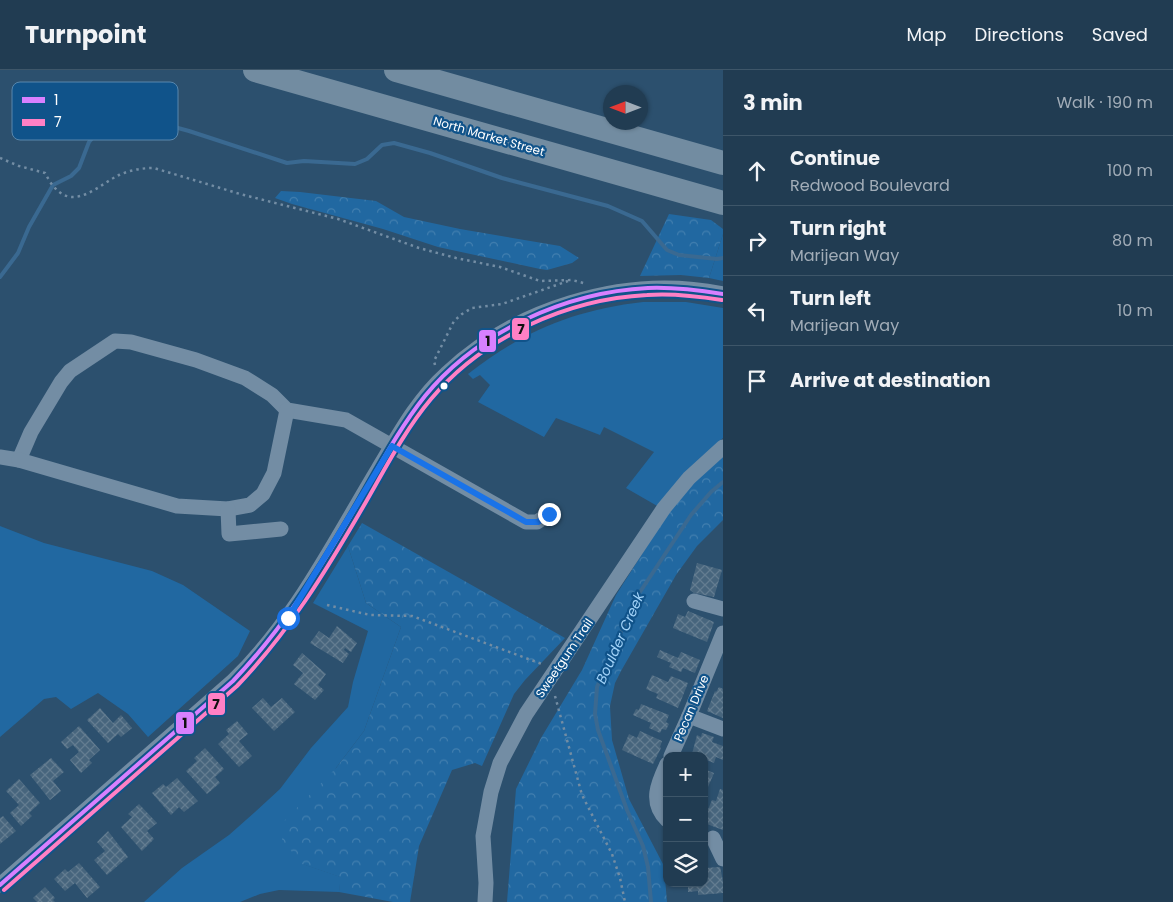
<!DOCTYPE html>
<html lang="en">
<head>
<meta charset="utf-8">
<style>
	body { margin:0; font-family:Poppins,sans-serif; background:#2d475c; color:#f1f3f6 }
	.controls { position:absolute; right:15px; bottom:15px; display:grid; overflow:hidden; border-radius:10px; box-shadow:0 1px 4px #0004 }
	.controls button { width:45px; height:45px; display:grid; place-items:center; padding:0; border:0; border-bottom:1px solid #3e5669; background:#213c52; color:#f1f3f6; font:25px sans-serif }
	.compass { position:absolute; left:603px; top:15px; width:45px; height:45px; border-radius:50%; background:#213c52; box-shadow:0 1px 4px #0004; rotate:270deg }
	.stop { position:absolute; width:15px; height:15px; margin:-11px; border:4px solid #1a73e8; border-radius:50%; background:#fff }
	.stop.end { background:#1a73e8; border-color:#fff; box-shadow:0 1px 5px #0008 }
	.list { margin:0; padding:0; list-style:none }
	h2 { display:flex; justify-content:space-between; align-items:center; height:65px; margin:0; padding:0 20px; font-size:21px }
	h2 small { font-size:16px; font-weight:400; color:#a2adb8 }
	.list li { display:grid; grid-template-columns:32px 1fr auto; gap:15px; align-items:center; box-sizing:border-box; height:70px; padding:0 20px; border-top:1px solid #3e5669 }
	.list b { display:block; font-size:19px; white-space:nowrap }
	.list p { margin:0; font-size:16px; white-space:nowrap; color:#a2adb8 }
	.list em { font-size:16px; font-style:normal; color:#a2adb8 }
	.icon { flex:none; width:28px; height:28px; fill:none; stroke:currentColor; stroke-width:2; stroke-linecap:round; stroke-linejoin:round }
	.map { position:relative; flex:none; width:723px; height:832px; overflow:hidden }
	header { display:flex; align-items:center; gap:30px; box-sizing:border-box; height:70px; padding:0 25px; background:#213c52; border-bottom:1px solid #3e5669 }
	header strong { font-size:24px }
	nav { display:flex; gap:28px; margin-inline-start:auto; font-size:18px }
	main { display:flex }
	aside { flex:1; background:#213c52 }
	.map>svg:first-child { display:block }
	.green { fill:#2168a1 }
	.forest { fill:url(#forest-crowns) }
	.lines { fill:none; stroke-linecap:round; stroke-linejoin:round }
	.stream { stroke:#3a6991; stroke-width:4 }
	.building { fill:url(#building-cross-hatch) }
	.path { stroke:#738da4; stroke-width:2.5; stroke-dasharray:2.5 4; stroke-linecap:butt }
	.minor { stroke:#738da4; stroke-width:15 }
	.primary { stroke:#728ca1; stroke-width:24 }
	.bus-1-casing { stroke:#10538a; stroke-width:8 }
	.bus-2-casing { stroke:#10538a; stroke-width:8 }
	.bus-1 { stroke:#d880ff; stroke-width:4 }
	.bus-2 { stroke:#ff80c5; stroke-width:4 }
	.route { stroke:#1a73e8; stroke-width:6 }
	.bus-dot { fill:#fff; stroke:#10538a; stroke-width:2 }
	.labels { text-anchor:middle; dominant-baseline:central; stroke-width:4.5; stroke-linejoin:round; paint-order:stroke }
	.street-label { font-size:12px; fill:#fff; stroke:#10538a }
	.water-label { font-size:14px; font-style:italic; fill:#a2d3f9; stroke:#10538a }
	.key { fill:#10538a; stroke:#5887ad; stroke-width:1 }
	.key-label { font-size:14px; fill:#fff }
	.line-badge { stroke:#10538a; stroke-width:2 }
	.pale-badge-label { font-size:14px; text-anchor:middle; font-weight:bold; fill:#111 }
</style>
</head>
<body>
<header>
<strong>Turnpoint</strong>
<nav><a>Map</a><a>Directions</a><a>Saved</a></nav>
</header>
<main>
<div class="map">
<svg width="723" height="832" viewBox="0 0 723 832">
	<defs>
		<pattern id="forest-crowns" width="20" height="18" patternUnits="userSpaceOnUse" patternTransform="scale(1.25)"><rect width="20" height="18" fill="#2168a1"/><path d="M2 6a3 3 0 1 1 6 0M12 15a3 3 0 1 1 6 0" fill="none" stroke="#427faf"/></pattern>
		<pattern id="building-cross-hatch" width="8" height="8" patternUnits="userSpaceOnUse" patternTransform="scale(1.25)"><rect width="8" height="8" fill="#47657d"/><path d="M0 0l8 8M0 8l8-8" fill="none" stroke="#637c90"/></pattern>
	</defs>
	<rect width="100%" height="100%" fill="#2c506e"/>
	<g class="green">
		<polygon points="723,164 723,211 709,208"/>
		<path d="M643,232H686L723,238V368L710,380L659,437L626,418L654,382L604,357L600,365L556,348L544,367L478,332L490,315L480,305L473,309L468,304C523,261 574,240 643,232Z"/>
		<polygon points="0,456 44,473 152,501 183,515 250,561 238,586 148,667 128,644 98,623 71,639 56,627 44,629 0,667"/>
		<polygon points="348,476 366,533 401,557 364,661 336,698 303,794 341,807 339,822 279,820 260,824 240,832 144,832 182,798 229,765 255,742 280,719 311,678 348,637 353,612 368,561 313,533"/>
	</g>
	<g class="forest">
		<polygon points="281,121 300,122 376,131 404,147 460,159 560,176 579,188 572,193 547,200 540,199 438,177 383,159 292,134 275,128"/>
		<polygon points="669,144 711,150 723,159 723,164 709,208 681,205 640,206"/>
		<polygon points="723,386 723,450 697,476 676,505 621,601 615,613 610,636 612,670 629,729 664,796 667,832 507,832 516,719 541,668 582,600 616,525 670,440 692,413"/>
		<polygon points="362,453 565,568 525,610 514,624 482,696 475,693 452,700 419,776 410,832 393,832 339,822 340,807 302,794 282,770 284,751 336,698 364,661 401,557 366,533 348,476"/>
	</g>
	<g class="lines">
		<g class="stream">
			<polyline points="0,207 18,183 29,157 53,115 71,106 79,98 89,72 96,64 120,58 150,55 167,55 189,61 287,93 304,91 355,94 367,89 382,75 394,73 430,83 502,108 608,136 642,151 667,180 679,185 717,189 723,188"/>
			<polyline points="651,832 648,797 643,776 627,740 598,660 595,644 597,617 636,528 691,445 711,422 723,412"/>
		</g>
	</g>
	<g class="building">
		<polygon points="697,493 722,500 714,527 694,523 690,520"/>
		<polygon points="688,541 714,552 707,572 673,558 678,544 685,547"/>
		<polygon points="337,556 357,573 351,582 345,578 344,580 349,584 343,593 310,573 319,561 329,568"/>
		<polygon points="660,580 678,588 681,582 700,590 695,603 683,598 681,602 669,597 671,593 657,587"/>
		<polygon points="302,583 326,604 318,615 324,620 315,630 294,614 303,603 293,595"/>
		<polygon points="652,605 668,612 671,606 688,613 678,638 656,628 658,624 646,619"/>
		<polygon points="719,617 723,619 723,648 707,641 715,621 716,622"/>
		<polygon points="263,628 271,637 282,628 295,642 274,661 252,638"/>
		<polygon points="641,634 669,645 666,652 669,654 666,660 662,659 660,663 649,658 651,653 633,645 636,639 639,640"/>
		<polygon points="100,638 113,653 121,645 132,658 121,667 118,664 108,673 87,650"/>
		<polygon points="237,651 248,664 239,671 252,686 239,697 218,674 229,664 226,660"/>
		<polygon points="79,656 100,680 89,690 92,693 81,703 70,690 79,682 73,675 67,679 61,672"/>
		<polygon points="640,661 662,671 660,677 661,678 653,694 622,680 629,664 637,668"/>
		<polygon points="702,663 714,667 712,672 723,676 723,690 716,687 714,693 704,689 704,686 692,684 697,665 701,667"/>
		<polygon points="205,678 224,699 215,707 220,713 207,724 186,701 197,691 194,688"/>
		<polygon points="51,688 64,702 53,711 61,721 50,730 30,705"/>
		<polygon points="704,699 714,703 708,717 704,715"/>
		<polygon points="177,708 198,731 184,742 179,737 171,745 152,723 163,714 166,717"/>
		<polygon points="19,709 40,733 29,743 32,746 21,756 10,743 19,735 6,721"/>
		<polygon points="720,719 723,720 723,760 704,753 704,749 712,730 716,731"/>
		<polygon points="139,734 157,753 147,761 154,769 142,781 121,757 132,747 128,744"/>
		<polygon points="3,746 16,761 0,774 0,748"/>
		<polygon points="108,761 128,787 107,805 94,790 105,781 97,772"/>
		<polygon points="79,793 100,817 87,828 75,813 65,821 54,809 65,799 68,802"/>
		<polygon points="720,797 723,811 723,823 698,825 698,821 688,822 688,813 704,813 704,798"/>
		<polygon points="45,817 55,828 53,830 55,832 37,832 33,828"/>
	</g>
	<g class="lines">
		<g class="path">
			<path d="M0,88L19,96L45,103C48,108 51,115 56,119C76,140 100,114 119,105C130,100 142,98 154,98L240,124L338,149L419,178L456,188L500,197L540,211L572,210L587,214"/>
			<polyline points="435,295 434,291 454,251 462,244 472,238 502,234 568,211"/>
			<polyline points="327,535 370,545 412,546 542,594"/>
			<polyline points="555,626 582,725 612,784 620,808 625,832"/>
		</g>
		<g class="minor">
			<polyline points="0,387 19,390 31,362 61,312 70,301 115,271 131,272 196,290 245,308 272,325 287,340 346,350 526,452 537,452 549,444"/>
			<polyline points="19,390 177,436 228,439 250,435 263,424 274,403 287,340"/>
			<polyline points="228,439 229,464 281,459"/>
			<polyline points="694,531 723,539"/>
			<polyline points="689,646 723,659"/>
			<polyline points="671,686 689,646 723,563"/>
			<path d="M667,694C658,713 649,732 667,750"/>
			<polyline points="713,768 723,789"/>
			<path d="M0,815L233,611C295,551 334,472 378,399C398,366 417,330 446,304C481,271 524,247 570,233C621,217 670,213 723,224"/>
			<polyline points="485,832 486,813 483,766 491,722 500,693 526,644 664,438 689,408 723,377"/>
		</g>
		<g class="primary">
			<polyline points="255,0 723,133"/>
			<polyline points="396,0 723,93"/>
		</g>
		<g class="bus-1-casing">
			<path id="bus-1" d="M0,815L233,611C282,560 318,502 353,442C376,403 397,361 425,326C477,262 566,222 648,218C673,217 698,220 723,224"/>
		</g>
		<g class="bus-2-casing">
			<path id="bus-2" d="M4,820L237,616C289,562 326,501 363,437C384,401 404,361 431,329C483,267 567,229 647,225C672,223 697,226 722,230"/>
		</g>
		<use href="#bus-1" class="bus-1"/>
		<use href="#bus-2" class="bus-2"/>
	</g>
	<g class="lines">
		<polyline class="route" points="288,548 392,376 526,452 538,452 549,444"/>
	</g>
	<circle class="bus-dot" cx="444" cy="316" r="4.5"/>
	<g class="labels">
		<g class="street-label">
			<text transform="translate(489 66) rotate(16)">North Market Street</text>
			<text transform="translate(564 588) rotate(-56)">Sweetgum Trail</text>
			<text transform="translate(691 638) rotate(-67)">Pecan Drive</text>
		</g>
		<g class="water-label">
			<text transform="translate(620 568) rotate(-66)">Boulder Creek</text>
		</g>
	</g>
	<rect x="12" y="12" width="166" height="58" rx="8" class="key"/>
	<rect x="22" y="27" width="23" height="6" fill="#d880ff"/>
	<rect x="22" y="49" width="23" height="7" fill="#ff80c5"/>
	<g class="key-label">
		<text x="54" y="35">1</text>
		<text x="54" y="57">7</text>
	</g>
	<g class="line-badge">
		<rect x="511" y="247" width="19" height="24" rx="5" fill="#ff80c5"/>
		<rect x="478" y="259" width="19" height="24" rx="5" fill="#d880ff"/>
		<rect x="207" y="622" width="19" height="24" rx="5" fill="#ff80c5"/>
		<rect x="175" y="641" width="20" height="24" rx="5" fill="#d880ff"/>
	</g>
	<g class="pale-badge-label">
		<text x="521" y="264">7</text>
		<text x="488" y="276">1</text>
		<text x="216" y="639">7</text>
		<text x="185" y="658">1</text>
	</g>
</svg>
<div class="controls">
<button>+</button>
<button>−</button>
<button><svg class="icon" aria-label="layers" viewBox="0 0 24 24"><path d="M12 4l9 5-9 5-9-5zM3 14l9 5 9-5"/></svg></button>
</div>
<svg class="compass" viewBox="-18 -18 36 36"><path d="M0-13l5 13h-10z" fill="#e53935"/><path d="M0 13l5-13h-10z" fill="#a2adb8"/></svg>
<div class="stop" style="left:288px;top:548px"></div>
<div class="stop end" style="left:549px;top:444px"></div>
</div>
<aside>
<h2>3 min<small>Walk · 190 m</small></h2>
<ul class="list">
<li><svg class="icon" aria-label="ahead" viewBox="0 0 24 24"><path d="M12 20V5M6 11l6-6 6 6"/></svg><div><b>Continue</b><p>Redwood Boulevard</p></div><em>100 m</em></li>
<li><svg class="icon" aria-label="right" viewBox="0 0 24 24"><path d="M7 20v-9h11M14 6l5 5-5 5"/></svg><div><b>Turn right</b><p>Marijean Way</p></div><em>80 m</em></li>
<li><svg class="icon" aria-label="left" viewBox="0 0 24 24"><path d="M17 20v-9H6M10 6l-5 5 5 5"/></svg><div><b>Turn left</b><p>Marijean Way</p></div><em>10 m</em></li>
<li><svg class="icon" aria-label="arrive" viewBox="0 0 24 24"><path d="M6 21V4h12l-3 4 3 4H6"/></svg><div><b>Arrive at destination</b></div></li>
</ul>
</aside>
</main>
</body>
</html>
